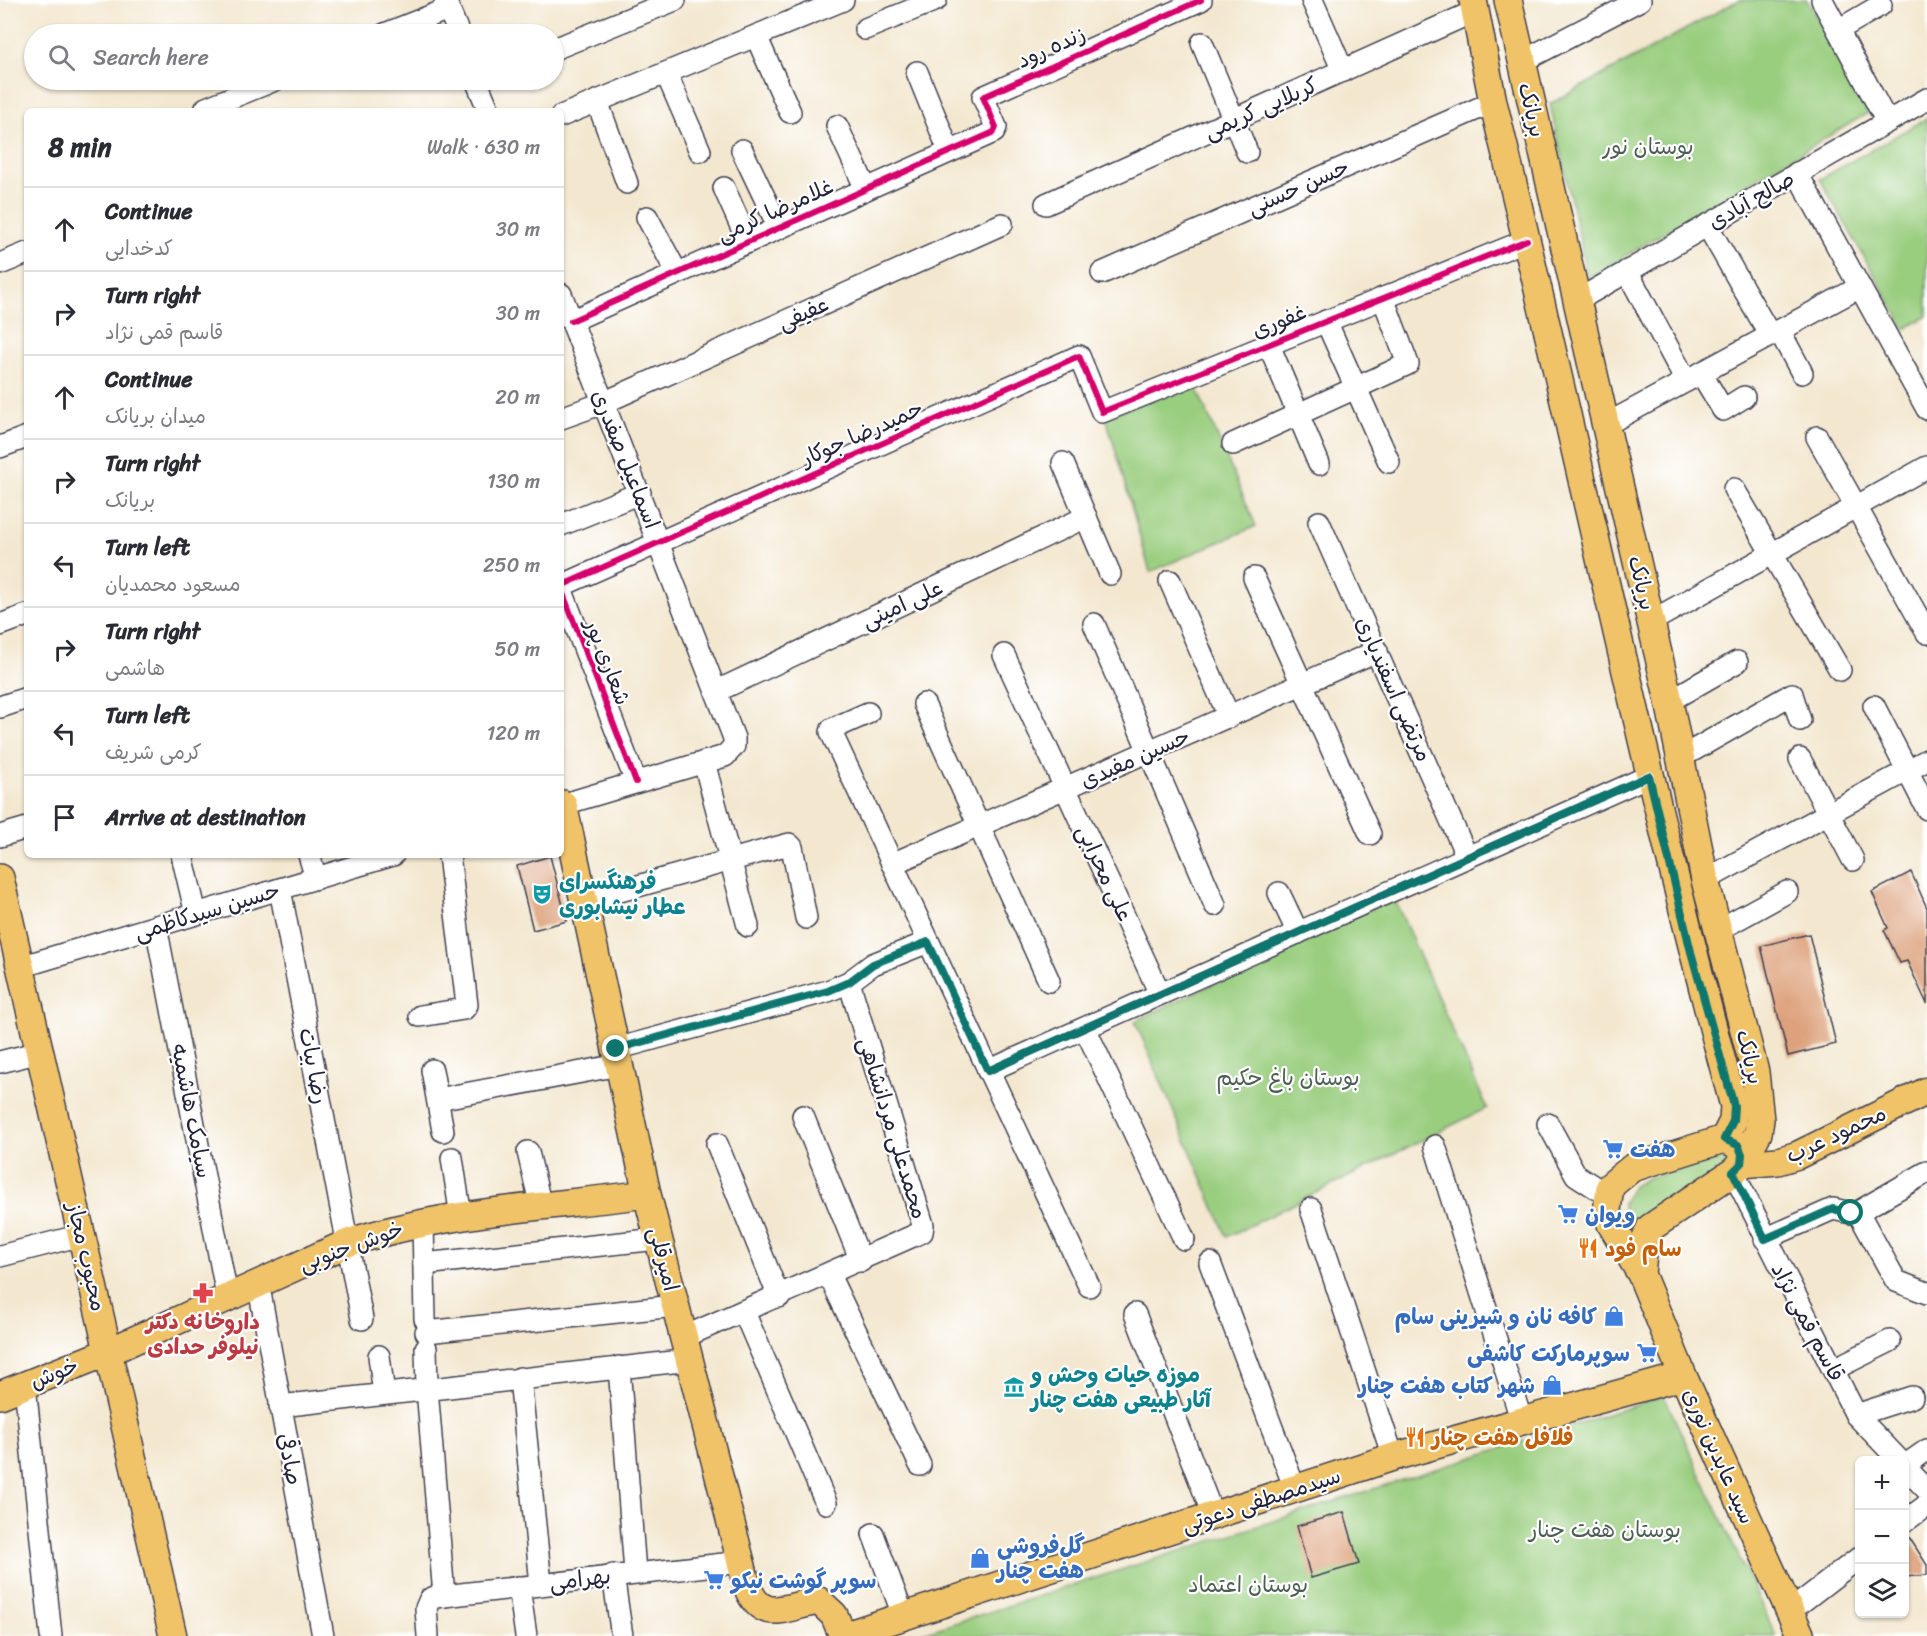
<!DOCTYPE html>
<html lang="en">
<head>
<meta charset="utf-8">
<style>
	body { margin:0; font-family:Sriracha,"Playpen Sans Arabic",sans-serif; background:#f7f7f7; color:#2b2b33 }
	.controls { position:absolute; right:18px; bottom:18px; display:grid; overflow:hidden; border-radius:9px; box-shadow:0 2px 4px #0004 }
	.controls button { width:54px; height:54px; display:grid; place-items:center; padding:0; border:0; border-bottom:2px solid #e1e1e2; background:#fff; color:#2b2b33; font:30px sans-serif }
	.stop { position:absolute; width:18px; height:18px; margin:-14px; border:4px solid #0f766e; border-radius:50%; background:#fff }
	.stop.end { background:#0f766e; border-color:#fff; box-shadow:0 2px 6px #0008 }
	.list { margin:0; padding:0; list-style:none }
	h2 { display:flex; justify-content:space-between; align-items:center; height:78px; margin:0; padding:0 24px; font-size:26px }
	h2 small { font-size:20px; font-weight:400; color:#7c7c81 }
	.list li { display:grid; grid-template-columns:39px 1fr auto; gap:18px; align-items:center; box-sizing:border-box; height:84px; padding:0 24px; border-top:2px solid #e1e1e2 }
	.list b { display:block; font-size:22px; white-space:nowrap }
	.list p { margin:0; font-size:20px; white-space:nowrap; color:#7c7c81 }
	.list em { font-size:20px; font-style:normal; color:#7c7c81 }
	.icon { flex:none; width:33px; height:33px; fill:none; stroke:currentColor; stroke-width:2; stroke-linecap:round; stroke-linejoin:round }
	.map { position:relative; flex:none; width:1927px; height:1636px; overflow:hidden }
	.search { position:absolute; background:#fff; box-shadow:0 2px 4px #0004; left:24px; top:24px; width:540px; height:66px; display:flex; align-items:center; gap:15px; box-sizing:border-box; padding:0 21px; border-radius:33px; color:#7c7c81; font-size:22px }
	.panel { position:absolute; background:#fff; box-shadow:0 2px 4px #0004; left:24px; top:108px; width:540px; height:750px; border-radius:9px }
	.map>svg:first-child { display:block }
	.green { fill:#9ace7f; stroke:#5e785d; stroke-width:1.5 }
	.building { fill:#dda17c }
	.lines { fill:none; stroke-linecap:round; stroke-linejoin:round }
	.minor-casing { stroke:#414051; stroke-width:24 }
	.major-casing { stroke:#414051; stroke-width:30 }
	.minor { stroke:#fff; stroke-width:21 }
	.major { stroke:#f0c369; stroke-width:27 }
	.cycleway-casing { stroke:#fff; stroke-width:10 }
	.cycleway { stroke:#d6006c; stroke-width:6 }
	.route { stroke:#0f766e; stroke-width:8 }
	.labels { text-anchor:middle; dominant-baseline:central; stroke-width:4.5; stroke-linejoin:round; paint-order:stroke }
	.street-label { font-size:22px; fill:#22223b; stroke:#fff }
	.park-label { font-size:22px; fill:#4c5e53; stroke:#fff }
	.culture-label { font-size:22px; font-weight:bold; fill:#0d838f; stroke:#fff; text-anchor:start }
	.shop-label { font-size:22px; font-weight:bold; fill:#366cbe; stroke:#fff; text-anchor:start }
	.food-label { font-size:22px; font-weight:bold; fill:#c56008; stroke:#fff; text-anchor:start }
	.health-label { font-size:22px; font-weight:bold; fill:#be3a42; stroke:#fff }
</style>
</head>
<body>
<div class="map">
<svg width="1927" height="1636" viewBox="0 0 1927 1636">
	<rect width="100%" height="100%" fill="#fff"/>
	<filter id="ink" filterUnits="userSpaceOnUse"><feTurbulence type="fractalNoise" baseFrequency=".0167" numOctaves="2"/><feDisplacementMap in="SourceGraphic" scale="12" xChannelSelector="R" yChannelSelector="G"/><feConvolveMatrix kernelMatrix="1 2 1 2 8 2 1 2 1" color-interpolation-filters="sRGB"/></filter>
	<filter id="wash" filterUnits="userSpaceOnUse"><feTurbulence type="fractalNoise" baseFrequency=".008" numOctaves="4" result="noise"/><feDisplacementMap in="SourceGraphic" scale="24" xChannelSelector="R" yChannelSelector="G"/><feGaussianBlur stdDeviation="1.35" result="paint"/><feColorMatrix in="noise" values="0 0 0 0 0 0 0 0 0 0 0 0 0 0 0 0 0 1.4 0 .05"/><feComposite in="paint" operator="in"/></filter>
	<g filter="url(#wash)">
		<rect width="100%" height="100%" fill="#f3e7cf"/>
		<g class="green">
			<polygon points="1739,0 1807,0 1868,113 1588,278 1550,104"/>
			<polygon points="1927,118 1927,316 1905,329 1820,179"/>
			<polygon points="1194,382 1256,526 1150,572 1106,417"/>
			<polygon points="1394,898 1487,1108 1227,1237 1135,1021"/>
			<polygon points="1729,1157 1732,1162 1693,1188 1661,1203 1647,1215 1635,1247 1623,1219 1623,1203 1632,1187 1647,1178"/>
			<polygon points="1664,1396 1776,1636 914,1636"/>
		</g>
		<g id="blocks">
			<g class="building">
				<polygon points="550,856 567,921 533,930 517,866"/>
				<polygon points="1911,872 1927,908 1927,1004 1907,961 1900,963 1884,930 1888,928 1872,892"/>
				<polygon points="1809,934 1836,1044 1788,1056 1761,946"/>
				<polygon points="1344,1512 1359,1564 1311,1578 1297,1526"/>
				<polygon points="1907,1534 1927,1565 1927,1575 1905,1577 1905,1535"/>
			</g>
		</g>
	</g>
	<g filter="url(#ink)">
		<use href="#blocks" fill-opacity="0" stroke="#414051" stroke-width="1.5"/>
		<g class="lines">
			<g class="minor-casing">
				<g id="minor">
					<polyline points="445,0 459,34"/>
					<polyline points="1312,0 1343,71"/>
					<polyline points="1822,0 1887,122"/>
					<polyline points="865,29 936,0"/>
					<polyline points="1838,30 1881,5"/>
					<polyline points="385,34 448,9"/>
					<polyline points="756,36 790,112"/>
					<polyline points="1202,43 1247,152"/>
					<polyline points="554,49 675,0"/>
					<polyline points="1521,62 1640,0"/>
					<polyline points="917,72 949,151"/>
					<polyline points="666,73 700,151"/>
					<polyline points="476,80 489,111"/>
					<polyline points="597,101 627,183"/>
					<polyline points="206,108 275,80"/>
					<polyline points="561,116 843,0"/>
					<polyline points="837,126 866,189"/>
					<polyline points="742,150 779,228"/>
					<polyline points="1797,173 1927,409"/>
					<polyline points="724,188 748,242"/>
					<polyline points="1046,204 1475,11"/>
					<polyline points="647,217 677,273"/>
					<polyline points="1707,225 1770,335"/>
					<polyline points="0,264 27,253"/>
					<polyline points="1627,271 1686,381"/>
					<polyline points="1102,273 1493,102"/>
					<polyline points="561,294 734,738 734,746 725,756 561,805"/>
					<polyline points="1576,301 1927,99"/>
					<polyline points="571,321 994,132 996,127 983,97 1201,0"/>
					<polyline points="1326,321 1389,462"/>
					<polyline points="1779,330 1802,373"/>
					<polyline points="1269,345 1319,464"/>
					<polyline points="1701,373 1723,410 1744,397"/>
					<polyline points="561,418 603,403 1002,224"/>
					<polyline points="1605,425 1860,287"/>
					<polyline points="1817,437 1927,633"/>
					<polyline points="1233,444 1408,364 1383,298"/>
					<polyline points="0,447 27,437"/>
					<polyline points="1063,463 1110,574"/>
					<polyline points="1734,489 1840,670"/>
					<polyline points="1319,522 1467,857"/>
					<polyline points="561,525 640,493"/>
					<polyline points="1254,578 1370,834"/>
					<polyline points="1170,581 1229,717"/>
					<polyline points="1650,622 1927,467"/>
					<polyline points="1094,624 1215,905"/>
					<polyline points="0,625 27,615"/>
					<polyline points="1004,655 1160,994"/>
					<polyline points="717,691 1086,517"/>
					<polyline points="1669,701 1737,662"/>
					<polyline points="924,704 1049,981"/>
					<polyline points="1874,706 1927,809"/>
					<polyline points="0,707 27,698"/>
					<polyline points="868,713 832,729 831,732 1089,1286"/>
					<polyline points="1678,759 1792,694 1800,720"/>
					<polyline points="1800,759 1853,860"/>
					<polyline points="704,762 748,926"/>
					<polyline points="636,782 562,591 563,585 1079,356 1102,412 1527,240"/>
					<polyline points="0,836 27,828"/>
					<polyline points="182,855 196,914"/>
					<polyline points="309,855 316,878"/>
					<polyline points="892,864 1377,651"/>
					<polyline points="1705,880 1927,760"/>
					<polyline points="280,889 362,1319"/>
					<polyline points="1279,893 1298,933"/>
					<polyline points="584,901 789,844 792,847 806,918"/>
					<polyline points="156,926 227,1296"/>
					<polyline points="1718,930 1787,892"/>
					<polyline points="20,967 393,855"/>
					<polyline points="420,1016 464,1009 467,1005 449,855"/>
					<polyline points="1085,1028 1184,1239"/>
					<polyline points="616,1049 828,991 849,982 873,964 928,942"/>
					<polyline points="0,1062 40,1052"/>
					<polyline points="432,1070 443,1131"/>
					<polyline points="988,1071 1649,776"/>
					<polyline points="438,1099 619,1065"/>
					<polyline points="803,1116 861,1261"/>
					<polyline points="1548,1124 1576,1175 1607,1195"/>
					<polyline points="717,1144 779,1297"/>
					<polyline points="1435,1146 1522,1422"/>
					<polyline points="528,1152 541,1207"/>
					<polyline points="452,1158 461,1217"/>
					<polyline points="1733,1172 1856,1415 1899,1460"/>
					<polyline points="1311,1209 1393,1457"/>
					<polyline points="1858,1212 1896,1281 1927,1293"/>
					<polyline points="423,1222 425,1319"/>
					<polyline points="1765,1239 1833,1209 1851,1213 1858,1212 1927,1172"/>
					<polyline points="0,1256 82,1235"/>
					<polyline points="1210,1263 1295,1489"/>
					<polyline points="424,1264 658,1239"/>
					<polyline points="829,1275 920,1465"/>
					<polyline points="258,1282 323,1636"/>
					<polyline points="744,1312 826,1503"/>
					<polyline points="1135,1314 1213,1515"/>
					<polyline points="426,1332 675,1306"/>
					<polyline points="684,1337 922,1232 923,1225 849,982"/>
					<polyline points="426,1348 427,1388 444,1596"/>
					<polyline points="379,1356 384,1394"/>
					<polyline points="619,1367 635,1572"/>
					<polyline points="1834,1369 1890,1341"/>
					<polyline points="520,1378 541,1584"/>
					<polyline points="25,1385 51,1636"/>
					<polyline points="280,1406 690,1360"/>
					<polyline points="1856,1415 1912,1397"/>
					<polyline points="1904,1466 1927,1490"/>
					<polyline points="1904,1466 1927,1450"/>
					<polyline points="1904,1522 1927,1505"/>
					<polyline points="873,1534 903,1615"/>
					<polyline points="613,1575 622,1636"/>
					<polyline points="519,1587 526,1636"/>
					<polyline points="1790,1611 1860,1557"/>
					<polyline points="428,1636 426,1608 430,1599 435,1597 741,1562"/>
				</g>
			</g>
			<g class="major-casing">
				<g id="major">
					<path d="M1473,0L1493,102C1576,436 1643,773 1734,1106L1733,1121L1724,1139"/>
					<polyline points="1508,0 1669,701 1705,880 1755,1072 1760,1120 1758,1133 1741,1164"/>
					<path d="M563,804L647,1194L747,1586C762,1626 788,1605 819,1601L834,1615L843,1636"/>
					<polyline points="0,878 173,1636"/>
					<polyline points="1741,1164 1778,1161 1798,1155 1927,1091"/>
					<polyline points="1641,1274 1644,1244 1650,1228 1733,1172 1741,1164 1742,1154 1738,1145 1724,1139 1632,1168 1610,1186 1607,1211 1611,1224 1641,1274 1683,1376 1801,1636"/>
					<path d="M0,1395L108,1352L348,1243C443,1211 548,1207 647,1194"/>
					<polyline points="843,1636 1393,1457 1683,1376"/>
				</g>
			</g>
			<use href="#minor" class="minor"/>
			<use href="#major" class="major"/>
			<g class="cycleway-casing">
				<g id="cycleway">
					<polyline points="571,321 994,132 996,127 983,97 1201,0"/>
					<polyline points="636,782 562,591 563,585 1079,356 1102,412 1527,240"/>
					<polyline points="988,1071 1649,776"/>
				</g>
			</g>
			<use href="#cycleway" class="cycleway"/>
		</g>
	</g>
	<g class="lines" filter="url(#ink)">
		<polyline class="route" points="616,1049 828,991 849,982 873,964 928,942 988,1071 1649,776 1691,952 1734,1106 1733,1121 1724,1139 1738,1145 1742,1154 1741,1164 1733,1172 1765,1239 1833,1209 1851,1213"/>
	</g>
	<defs>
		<g id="theatre-bare" transform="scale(1.62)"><path d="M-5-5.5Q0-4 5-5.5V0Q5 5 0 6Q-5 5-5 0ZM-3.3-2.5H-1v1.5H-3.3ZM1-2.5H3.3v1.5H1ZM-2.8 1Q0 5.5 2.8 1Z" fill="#0f9aa8" stroke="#fff" stroke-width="2.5" paint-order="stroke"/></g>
		<g id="supermarket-bare" transform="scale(1.62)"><path d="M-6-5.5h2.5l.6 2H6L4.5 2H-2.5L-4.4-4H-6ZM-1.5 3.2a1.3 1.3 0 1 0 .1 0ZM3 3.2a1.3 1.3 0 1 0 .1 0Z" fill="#3f7fe0" stroke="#fff" stroke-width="2.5" paint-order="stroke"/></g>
		<g id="restaurant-bare" transform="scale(1.62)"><path d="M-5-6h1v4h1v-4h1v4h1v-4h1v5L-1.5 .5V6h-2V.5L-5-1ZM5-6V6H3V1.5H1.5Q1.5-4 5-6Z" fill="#e8710a" stroke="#fff" stroke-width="2.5" paint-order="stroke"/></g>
		<g id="pharmacy-bare" transform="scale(1.62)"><path d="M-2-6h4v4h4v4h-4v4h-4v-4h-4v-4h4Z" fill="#e0444e" stroke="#fff" stroke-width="2.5" paint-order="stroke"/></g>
		<g id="shop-bare" transform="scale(1.62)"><path d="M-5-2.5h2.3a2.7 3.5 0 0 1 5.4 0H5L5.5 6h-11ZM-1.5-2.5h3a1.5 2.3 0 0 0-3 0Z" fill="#3f7fe0" stroke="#fff" stroke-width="2.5" paint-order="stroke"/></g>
		<g id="museum-bare" transform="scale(1.62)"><path d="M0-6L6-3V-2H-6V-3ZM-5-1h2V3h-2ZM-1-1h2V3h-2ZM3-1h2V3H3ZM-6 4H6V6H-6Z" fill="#0f9aa8" stroke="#fff" stroke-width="2.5" paint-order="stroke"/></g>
	</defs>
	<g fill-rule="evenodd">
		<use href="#theatre-bare" x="542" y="894"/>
		<use href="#supermarket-bare" x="1613" y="1149"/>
		<use href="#supermarket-bare" x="1568" y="1214"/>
		<use href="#restaurant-bare" x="1588" y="1248"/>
		<use href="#pharmacy-bare" x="203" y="1293"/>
		<use href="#shop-bare" x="1614" y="1316"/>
		<use href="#supermarket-bare" x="1647" y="1353"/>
		<use href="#shop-bare" x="1552" y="1385"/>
		<use href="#museum-bare" x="1014" y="1387"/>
		<use href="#restaurant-bare" x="1415" y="1437"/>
		<use href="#shop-bare" x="980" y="1558"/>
		<use href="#supermarket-bare" x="714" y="1580"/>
	</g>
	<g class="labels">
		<g class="street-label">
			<text transform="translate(1051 47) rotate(-24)">زنده رود</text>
			<text transform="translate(1261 108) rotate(-24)">کربلایی کریمی</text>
			<text transform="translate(1532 110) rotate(77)">بریانک</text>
			<text transform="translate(1298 187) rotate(-24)">حسن حسنی</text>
			<text transform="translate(1751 200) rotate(-30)">صالح آبادی</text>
			<text transform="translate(775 210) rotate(-24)">غلامرضا کرمی</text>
			<text transform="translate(803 313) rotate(-24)">عفیفی</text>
			<text transform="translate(1279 321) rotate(-22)">غفوری</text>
			<text transform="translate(862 433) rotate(-24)">حمیدرضا جوکار</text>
			<text transform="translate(626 459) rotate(68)">اسماعیل صفدری</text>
			<text transform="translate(1642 583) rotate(77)">بریانک</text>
			<text transform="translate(902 604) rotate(-25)">علی امینی</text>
			<text transform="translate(608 662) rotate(69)">شعاری پور</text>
			<text transform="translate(1394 689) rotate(66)">مرتضی اسفندیاری</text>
			<text transform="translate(1135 758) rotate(-24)">حسین مفیدی</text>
			<text transform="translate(1105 873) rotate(65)">علی محرابی</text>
			<text transform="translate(207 911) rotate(-17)">حسین سیدکاظمی</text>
			<text transform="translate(1750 1057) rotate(77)">بریانک</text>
			<text transform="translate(314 1066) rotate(79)">رضا بیات</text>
			<text transform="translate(192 1111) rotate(79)">سیامک هاشمیه</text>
			<text transform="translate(893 1128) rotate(73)">محمدعلی مردانشاهی</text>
			<text transform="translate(1836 1134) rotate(-25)">محمود عرب</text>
			<text transform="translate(351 1246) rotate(-20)">خوش جنوبی</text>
			<text transform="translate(87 1257) rotate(77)">محبوب مجاز</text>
			<text transform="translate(664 1259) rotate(76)">امیرقلی</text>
			<text transform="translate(1808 1322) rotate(62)">قاسم قمی نژاد</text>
			<text transform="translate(54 1373) rotate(-22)">خوش</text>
			<text transform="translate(1719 1456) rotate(66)">سید عابدین نوری</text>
			<text transform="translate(290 1459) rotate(79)">صادقی</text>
			<text transform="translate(1261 1500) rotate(-18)">سیدمصطفی دعوتی</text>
			<text transform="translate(580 1579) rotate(-7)">بهرامی</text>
		</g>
		<g class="park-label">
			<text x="1648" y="146">بوستان نور</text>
			<text x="1288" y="1077">بوستان باغ حکیم</text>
			<text x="1605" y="1529">بوستان هفت چنار</text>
			<text x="1248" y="1584">بوستان اعتماد</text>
		</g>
		<g class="culture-label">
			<text x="559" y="881">فرهنگسرای<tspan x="559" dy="25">عطار نیشابوری</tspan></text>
			<text x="1031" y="1374">موزه حیات وحش و<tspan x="1031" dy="25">آثار طبیعی هفت چنار</tspan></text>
		</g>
		<g class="shop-label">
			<text x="1630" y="1149">هفت</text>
			<text x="1585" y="1214">ویوان</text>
			<text x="1597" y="1316" text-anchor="end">کافه نان و شیرینی سام</text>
			<text x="1630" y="1353" text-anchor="end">سوپرمارکت کاشفی</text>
			<text x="1535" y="1385" text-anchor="end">شهر کتاب هفت چنار</text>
			<text x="997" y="1545">گل‌فروشی<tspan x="997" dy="25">هفت چنار</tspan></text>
			<text x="731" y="1580">سوپر گوشت نیکو</text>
		</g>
		<g class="food-label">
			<text x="1605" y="1248">سام فود</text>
			<text x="1432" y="1437">فلافل هفت چنار</text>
		</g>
		<g class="health-label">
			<text x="203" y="1321">داروخانه دکتر<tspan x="203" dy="25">نیلوفر حدادی</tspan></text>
		</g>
	</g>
</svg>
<div class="controls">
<button>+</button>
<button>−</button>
<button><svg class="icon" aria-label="layers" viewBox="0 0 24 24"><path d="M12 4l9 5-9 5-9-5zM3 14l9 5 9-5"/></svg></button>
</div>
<div class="stop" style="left:1851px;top:1213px"></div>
<div class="stop end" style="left:616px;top:1049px"></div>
<div class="search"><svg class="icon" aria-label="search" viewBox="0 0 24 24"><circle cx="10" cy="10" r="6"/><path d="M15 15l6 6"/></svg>Search here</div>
<section class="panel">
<h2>8 min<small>Walk · 630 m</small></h2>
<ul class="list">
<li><svg class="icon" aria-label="ahead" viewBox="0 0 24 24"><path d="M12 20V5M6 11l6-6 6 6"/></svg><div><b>Continue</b><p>کدخدایی</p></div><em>30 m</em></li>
<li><svg class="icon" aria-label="right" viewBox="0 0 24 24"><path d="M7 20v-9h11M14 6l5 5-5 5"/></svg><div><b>Turn right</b><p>قاسم قمی نژاد</p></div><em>30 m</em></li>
<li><svg class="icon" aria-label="ahead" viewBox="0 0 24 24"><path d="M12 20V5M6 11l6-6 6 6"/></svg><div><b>Continue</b><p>میدان بریانک</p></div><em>20 m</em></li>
<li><svg class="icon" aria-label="right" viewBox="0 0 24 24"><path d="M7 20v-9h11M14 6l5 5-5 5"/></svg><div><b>Turn right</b><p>بریانک</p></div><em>130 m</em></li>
<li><svg class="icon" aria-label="left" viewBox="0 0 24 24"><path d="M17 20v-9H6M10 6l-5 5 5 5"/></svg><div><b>Turn left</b><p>مسعود محمدیان</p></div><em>250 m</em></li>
<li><svg class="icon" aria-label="right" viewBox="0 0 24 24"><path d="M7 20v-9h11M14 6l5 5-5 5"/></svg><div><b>Turn right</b><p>هاشمی</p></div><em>50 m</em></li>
<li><svg class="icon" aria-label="left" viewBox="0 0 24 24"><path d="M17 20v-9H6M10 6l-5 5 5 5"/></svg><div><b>Turn left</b><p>کرمی شریف</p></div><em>120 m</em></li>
<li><svg class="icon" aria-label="arrive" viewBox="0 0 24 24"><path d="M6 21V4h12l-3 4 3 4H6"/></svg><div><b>Arrive at destination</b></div></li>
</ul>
</section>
</div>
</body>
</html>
